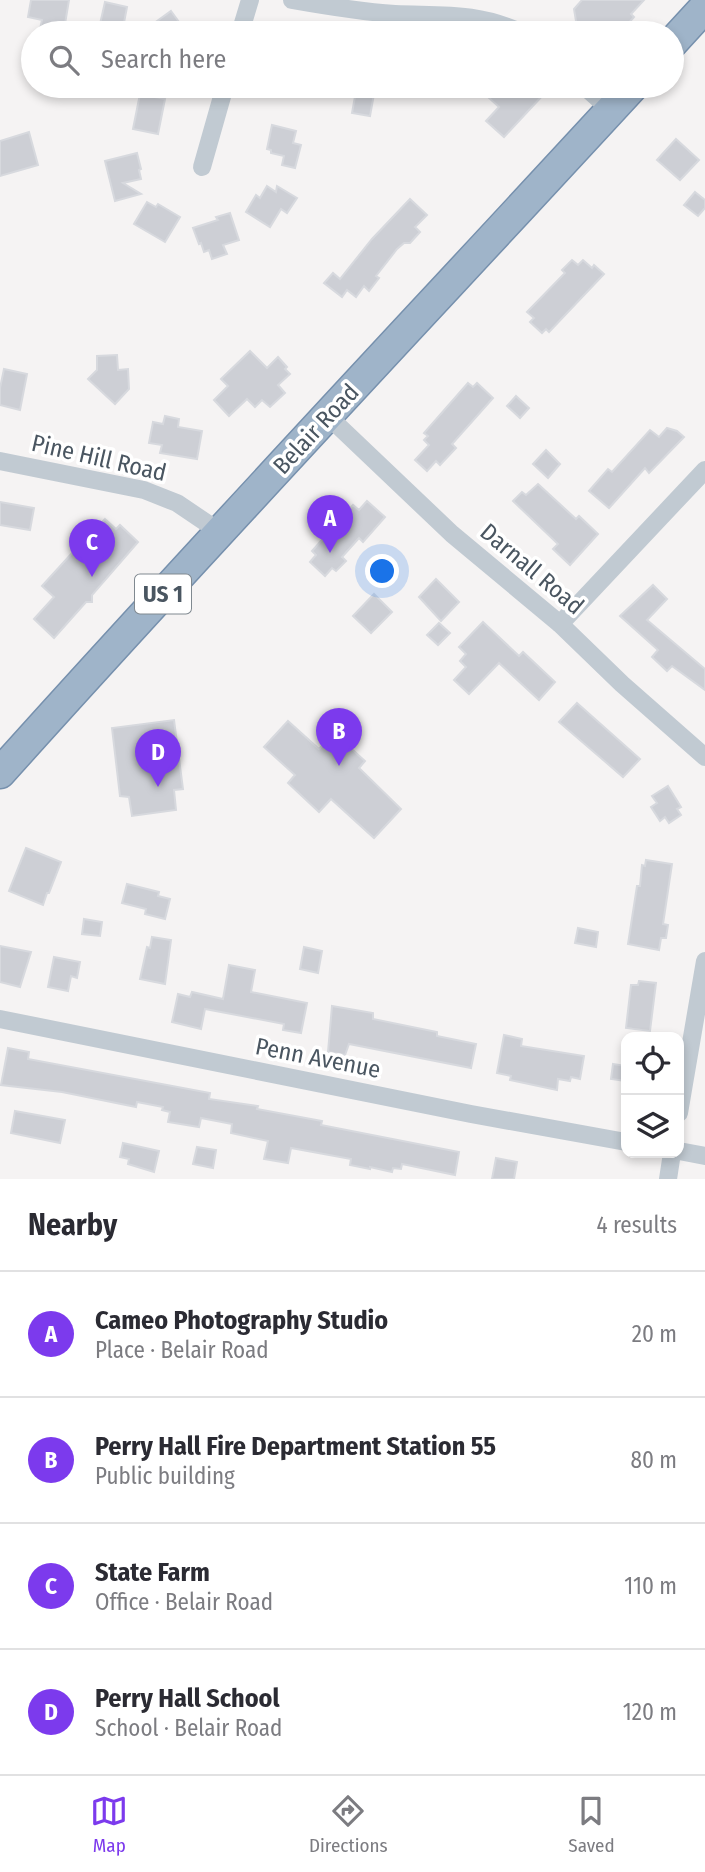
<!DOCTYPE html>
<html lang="en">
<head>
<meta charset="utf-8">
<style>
	body { margin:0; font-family:"Fira Sans Condensed",sans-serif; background:#f7f7f7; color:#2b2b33 }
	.controls { position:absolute; right:21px; bottom:21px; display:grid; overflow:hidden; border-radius:14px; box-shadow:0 4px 10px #0003 }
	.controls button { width:63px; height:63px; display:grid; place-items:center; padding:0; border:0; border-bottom:2px solid #e1e1e2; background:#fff; color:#2b2b33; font:35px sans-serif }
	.you { position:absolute; left:383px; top:572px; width:24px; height:24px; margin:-18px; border:5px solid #fff; border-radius:50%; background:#1a73e8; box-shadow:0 0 0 10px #1a73e833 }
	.badge { display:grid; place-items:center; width:46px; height:46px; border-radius:50%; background:#7c3aed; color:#fff; font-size:23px; font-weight:700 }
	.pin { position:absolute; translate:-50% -58px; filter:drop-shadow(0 2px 4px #0008) }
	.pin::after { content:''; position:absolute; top:37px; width:24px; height:21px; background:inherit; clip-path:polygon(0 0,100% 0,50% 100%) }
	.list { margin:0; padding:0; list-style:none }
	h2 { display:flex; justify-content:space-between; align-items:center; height:91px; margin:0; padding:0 28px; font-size:30px }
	h2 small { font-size:23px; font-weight:400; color:#7c7c81 }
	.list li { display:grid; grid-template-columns:46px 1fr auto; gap:21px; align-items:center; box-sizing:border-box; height:126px; padding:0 28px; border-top:2px solid #e1e1e2 }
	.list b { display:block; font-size:26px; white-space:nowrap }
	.list p { margin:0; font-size:23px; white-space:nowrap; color:#7c7c81 }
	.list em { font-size:23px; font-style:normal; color:#7c7c81 }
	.icon { flex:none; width:38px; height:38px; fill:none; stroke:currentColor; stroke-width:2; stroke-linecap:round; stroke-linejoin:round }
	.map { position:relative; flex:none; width:705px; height:1179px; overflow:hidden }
	.search { position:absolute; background:#fff; box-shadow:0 4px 10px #0003; left:21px; right:21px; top:21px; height:77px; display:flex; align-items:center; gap:18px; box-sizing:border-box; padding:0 24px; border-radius:38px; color:#7c7c81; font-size:26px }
	.sheet { height:595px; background:#fff }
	nav { display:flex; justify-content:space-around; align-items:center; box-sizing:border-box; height:98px; border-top:2px solid #e1e1e2; background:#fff; font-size:19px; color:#7c7c81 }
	nav a { display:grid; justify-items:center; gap:4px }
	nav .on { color:#7c3aed }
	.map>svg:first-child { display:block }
	.building { fill:#cdcfd5; stroke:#d7d9de; stroke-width:2 }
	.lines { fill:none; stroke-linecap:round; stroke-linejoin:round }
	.trunk-casing { stroke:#7690ad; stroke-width:33 }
	.minor { stroke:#c1cad2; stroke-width:18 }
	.trunk { stroke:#9fb4c9; stroke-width:30 }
	.labels { text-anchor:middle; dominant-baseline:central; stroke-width:7; stroke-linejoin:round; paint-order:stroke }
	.shield { fill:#fff; stroke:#808990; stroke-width:2 }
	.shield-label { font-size:23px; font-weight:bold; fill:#4a5661 }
	.street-label { font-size:24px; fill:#4a5661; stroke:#fff }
</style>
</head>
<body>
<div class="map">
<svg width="705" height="1179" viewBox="0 0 705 1179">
	<rect width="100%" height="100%" fill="#f5f3f3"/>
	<g class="building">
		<polygon points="31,0 69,0 65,24 58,22 56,33 40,29 42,20 28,17"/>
		<polygon points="582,0 644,0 631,14 634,17 625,27 622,24 613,33 584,33 577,27 574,9"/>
		<polygon points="105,2 127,7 122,33 98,33"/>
		<polygon points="171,11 187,33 159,33 153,24"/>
		<polygon points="476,86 535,86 544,94 504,137 486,121 499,107"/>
		<polygon points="356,91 374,94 370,116 352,113"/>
		<polygon points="140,94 165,99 158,134 133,129"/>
		<polygon points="272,125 296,131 293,143 301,145 295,168 282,165 284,156 271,153 271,150 267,149"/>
		<polygon points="29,132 38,165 0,176 0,141"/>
		<polygon points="676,139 699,160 680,180 657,160"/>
		<polygon points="137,153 141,169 139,170 141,179 123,183 141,194 115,201 105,161"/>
		<polygon points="267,186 276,192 277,186 297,198 287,213 281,209 270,227 246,212 256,195 260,198"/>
		<polygon points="695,192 705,200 705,208 698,216 684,205"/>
		<polygon points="410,199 427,215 415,227 420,232 410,243 404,243 397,249 376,276 379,278 369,291 364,286 356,297 347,290 342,297 324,283 333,273 340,279 372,239"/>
		<polygon points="147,202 156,207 158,204 180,217 165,242 134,224"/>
		<polygon points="230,213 239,240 223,245 227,254 212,259 209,250 204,252 201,243 199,244 193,228 218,220 216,217"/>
		<polygon points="572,260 578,265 583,260 592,268 594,265 604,274 549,332 546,329 542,333 530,322 534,318 527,312 565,273 562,270"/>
		<polygon points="250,351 267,368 278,357 287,367 285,369 290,374 278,385 285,393 270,407 262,400 255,407 247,399 229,416 214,400 228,386 221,379"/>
		<polygon points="117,355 118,370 128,369 129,389 115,404 88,379 97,370 97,356"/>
		<polygon points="4,369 27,374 20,410 0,405 0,388"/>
		<polygon points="468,383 473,387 477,383 493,398 452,444 456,448 440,465 436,461 427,471 415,460 429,445 424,440 428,436 424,433"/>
		<polygon points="516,396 529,408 520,418 507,406"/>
		<polygon points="165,416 179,419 178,427 202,431 197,459 160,453 162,445 149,443 153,422 163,424"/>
		<polygon points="667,428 677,431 684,437 649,473 645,468 609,508 589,491 608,469 612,472 650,430 659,437"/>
		<polygon points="546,450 560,464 548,478 533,464"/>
		<polygon points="538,484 576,519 579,516 598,534 570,565 553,549 558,544 513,501 522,492 526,495"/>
		<polygon points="367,501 385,517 363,542 359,538 342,557 346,561 336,571 332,568 325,576 310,562 316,555 312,551 353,505 359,510"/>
		<polygon points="0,502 34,508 30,530 0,525"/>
		<polygon points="105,519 116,529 120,525 138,542 92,595 92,602 86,602 54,638 34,619 54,597 42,586 73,552 90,568 110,546 94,531"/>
		<polygon points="436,579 459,602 441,621 419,597"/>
		<polygon points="653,585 667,599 647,620 705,669 705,690 672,666 667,671 652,657 658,650 620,616"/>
		<polygon points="374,594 392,612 371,633 353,616"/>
		<polygon points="483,622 519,656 523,652 555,682 539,700 499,663 469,694 454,680 466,667 460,661 466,654 459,647"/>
		<polygon points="439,623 450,633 438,645 427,635"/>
		<polygon points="577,703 640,759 623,777 559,722"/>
		<polygon points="174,720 183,789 174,790 176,810 132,816 129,797 120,796 112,728"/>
		<polygon points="288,721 319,749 334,733 365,761 359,768 401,809 374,838 331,799 319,812 288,783 295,775 264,747"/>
		<polygon points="668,786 681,807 677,809 681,815 669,823 665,817 660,821 651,807 657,803 652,796"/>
		<polygon points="26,848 61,862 49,893 47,893 43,905 9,891"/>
		<polygon points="646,860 672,864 663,924 668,925 666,938 661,938 659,950 628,944 637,886 640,886 642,865 645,866"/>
		<polygon points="127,884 159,892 158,896 170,899 165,919 145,914 146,909 122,903"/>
		<polygon points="84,919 102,922 100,936 82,934"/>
		<polygon points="578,928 598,932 596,947 575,943"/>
		<polygon points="152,937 171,940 165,984 140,979 147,947 150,948"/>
		<polygon points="0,946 31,952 20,987 0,982"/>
		<polygon points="304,947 322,951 318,973 300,969"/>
		<polygon points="54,957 80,962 77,978 71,976 68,991 48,987"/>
		<polygon points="229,965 255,970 251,992 307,1003 301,1033 283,1030 284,1024 205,1009 201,1029 172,1022 178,994 190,997 192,992 223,999"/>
		<polygon points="639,981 656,983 650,1031 626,1028 631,985 638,985"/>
		<polygon points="332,1006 373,1013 373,1019 437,1032 437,1036 476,1044 471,1068 349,1044 345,1055 328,1052"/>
		<polygon points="504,1035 522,1039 521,1046 584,1056 580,1079 571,1077 570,1081 558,1079 557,1090 510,1080 511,1076 497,1073"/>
		<polygon points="8,1048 29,1052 28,1059 210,1093 209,1099 258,1106 257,1109 322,1121 321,1125 459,1152 455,1175 402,1164 401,1169 393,1168 392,1172 370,1167 370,1169 350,1165 351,1159 291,1148 288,1163 264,1159 268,1141 231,1133 232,1124 201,1118 199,1127 168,1122 170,1112 162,1110 163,1107 137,1102 136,1107 62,1092 1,1085"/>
		<polygon points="613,1064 626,1066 626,1081 611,1079"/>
		<polygon points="15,1111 65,1120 60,1143 11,1133"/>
		<polygon points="123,1143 159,1151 154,1172 128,1164 129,1159 120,1157"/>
		<polygon points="197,1147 216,1150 213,1168 193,1164"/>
		<polygon points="496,1158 517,1162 514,1179 492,1179"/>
	</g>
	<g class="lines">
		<g class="trunk-casing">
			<g id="trunk">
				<polyline points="672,43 705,7"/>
				<path d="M0,773C208,541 422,315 633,86"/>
			</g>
		</g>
		<g class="minor">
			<path d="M292,0C326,6 360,12 395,14C443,16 477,12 522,33"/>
			<polyline points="240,33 250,0"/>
			<polyline points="584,86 611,110"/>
			<polyline points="202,167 225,86"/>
			<polyline points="329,417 452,534 560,624 622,684 705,757"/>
			<polyline points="0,461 144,490 177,503 220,532"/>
			<polyline points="560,624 705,470"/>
			<polyline points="0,1019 471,1114 626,1142"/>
			<polyline points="679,1113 705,961"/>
			<polyline points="679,1151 705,1156"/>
			<polyline points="668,1179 672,1153"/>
		</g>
		<use href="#trunk" class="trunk"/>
	</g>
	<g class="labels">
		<rect class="shield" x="135" y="574.5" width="56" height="39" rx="5"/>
		<g class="shield-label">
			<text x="163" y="594">US 1</text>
		</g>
		<g class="street-label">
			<text transform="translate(316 429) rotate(-47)">Belair Road</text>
			<text transform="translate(99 458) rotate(13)">Pine Hill Road</text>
			<text transform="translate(532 569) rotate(40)">Darnall Road</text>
			<text transform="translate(318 1058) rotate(11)">Penn Avenue</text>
		</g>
	</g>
</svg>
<div class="controls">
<button><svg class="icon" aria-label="locate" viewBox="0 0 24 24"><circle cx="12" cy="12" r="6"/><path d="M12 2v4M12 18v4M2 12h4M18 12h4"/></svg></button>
<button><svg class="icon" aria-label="layers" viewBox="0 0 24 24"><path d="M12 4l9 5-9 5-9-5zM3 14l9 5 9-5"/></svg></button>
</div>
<div class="you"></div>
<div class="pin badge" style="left:330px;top:553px">A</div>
<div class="pin badge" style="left:339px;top:766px">B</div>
<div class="pin badge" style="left:92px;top:577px">C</div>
<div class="pin badge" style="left:158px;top:787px">D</div>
<div class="search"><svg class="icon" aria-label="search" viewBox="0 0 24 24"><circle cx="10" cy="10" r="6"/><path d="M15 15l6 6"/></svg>Search here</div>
</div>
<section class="sheet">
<h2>Nearby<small>4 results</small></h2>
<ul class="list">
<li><span class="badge">A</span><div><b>Cameo Photography Studio</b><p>Place · Belair Road</p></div><em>20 m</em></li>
<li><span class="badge">B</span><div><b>Perry Hall Fire Department Station 55</b><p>Public building</p></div><em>80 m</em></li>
<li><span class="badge">C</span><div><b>State Farm</b><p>Office · Belair Road</p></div><em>110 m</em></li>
<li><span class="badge">D</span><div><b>Perry Hall School</b><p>School · Belair Road</p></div><em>120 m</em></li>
</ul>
</section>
<nav>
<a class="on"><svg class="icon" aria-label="map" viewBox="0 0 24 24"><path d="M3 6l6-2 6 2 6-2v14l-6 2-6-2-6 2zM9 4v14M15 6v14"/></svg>Map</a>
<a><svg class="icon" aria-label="directions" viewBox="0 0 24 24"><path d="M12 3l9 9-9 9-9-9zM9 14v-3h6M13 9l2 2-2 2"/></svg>Directions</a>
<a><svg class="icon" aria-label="saved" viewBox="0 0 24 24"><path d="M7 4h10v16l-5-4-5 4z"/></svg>Saved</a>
</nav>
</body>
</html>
